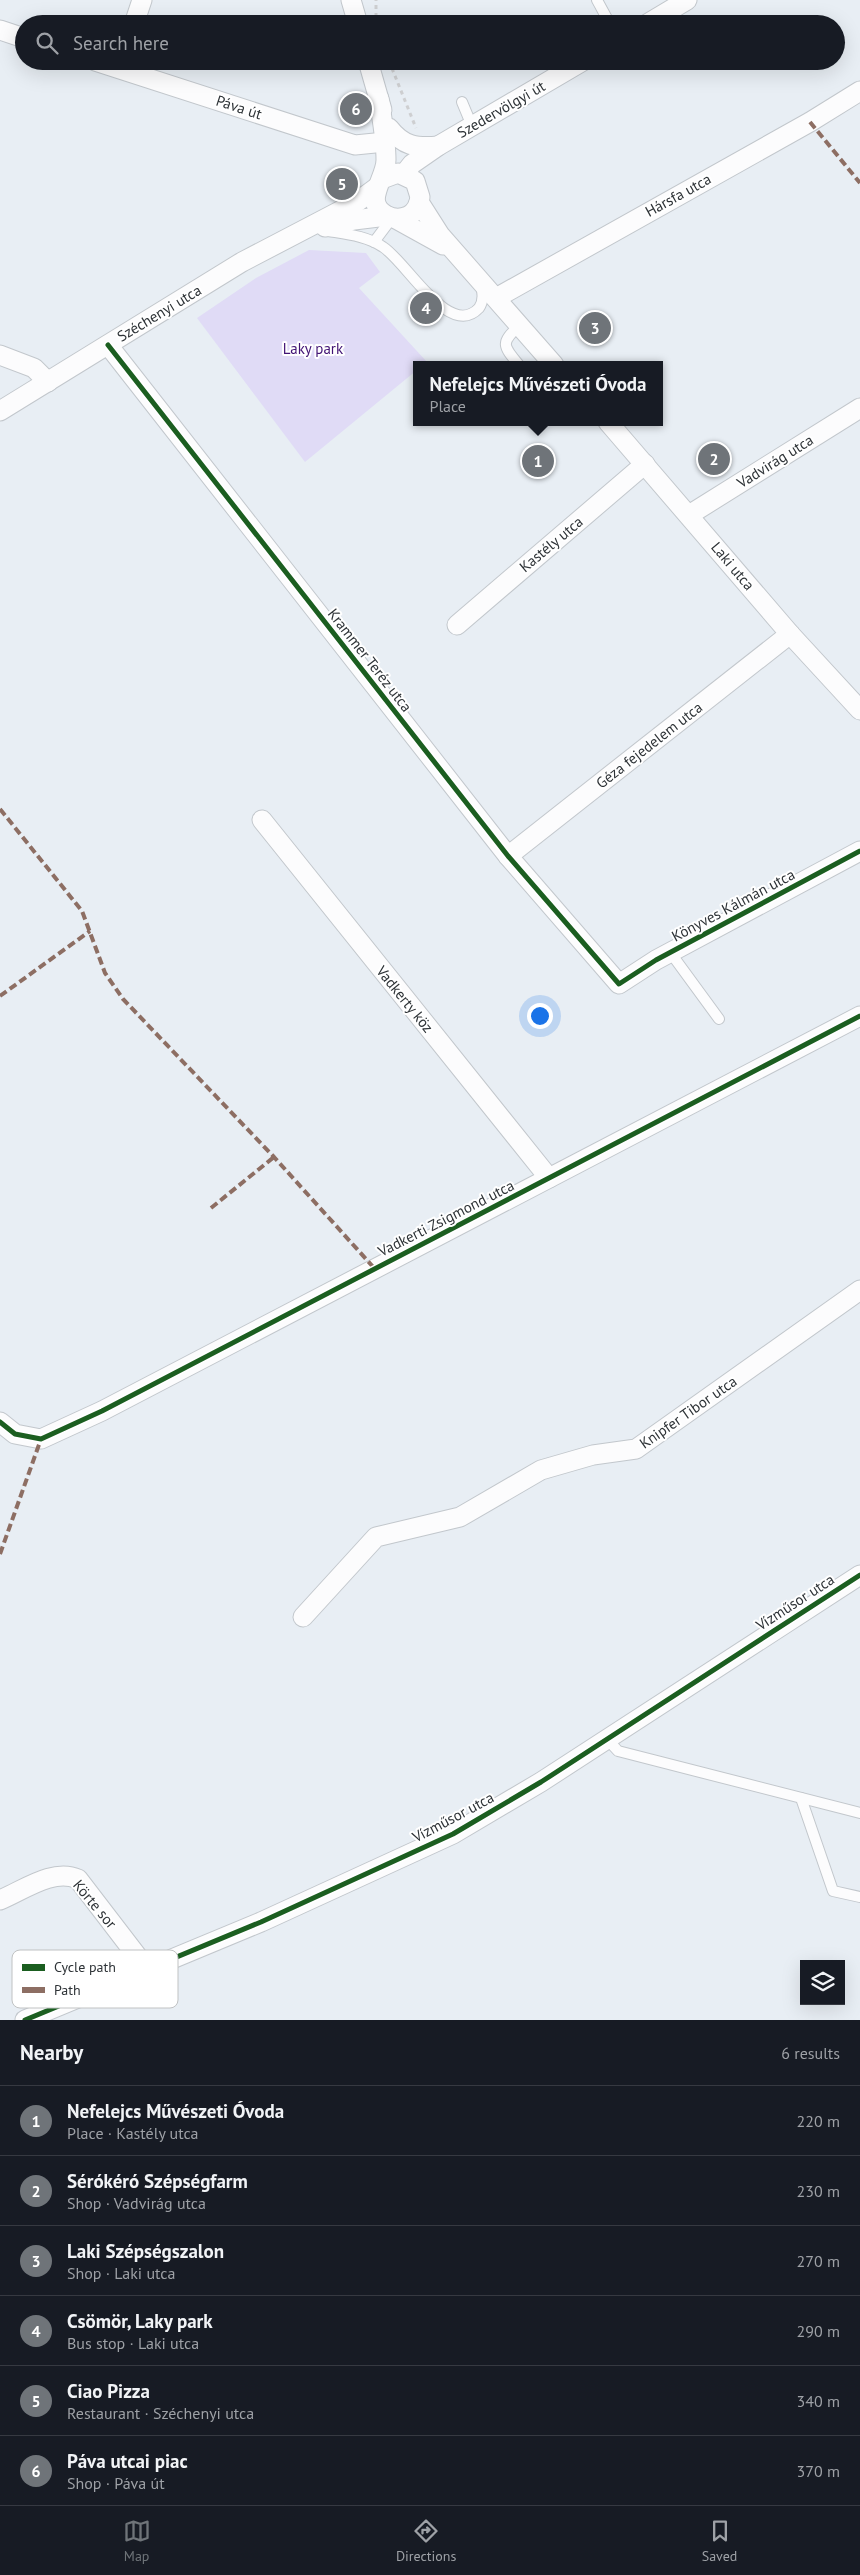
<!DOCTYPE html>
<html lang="en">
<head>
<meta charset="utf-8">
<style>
	body { margin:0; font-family:"PT Sans",sans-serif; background:#20242c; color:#f1f3f6 }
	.controls { position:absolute; right:15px; bottom:15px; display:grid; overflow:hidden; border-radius:0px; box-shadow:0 5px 20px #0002 }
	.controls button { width:45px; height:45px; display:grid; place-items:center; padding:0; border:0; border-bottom:1px solid #363941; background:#171b24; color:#f1f3f6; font:25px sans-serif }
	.you { position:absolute; left:539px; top:1015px; width:18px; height:18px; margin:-12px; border:4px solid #fff; border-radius:50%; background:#1a73e8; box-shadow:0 0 0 8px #1a73e833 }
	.badge { display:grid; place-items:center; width:32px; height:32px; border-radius:50%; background:#6f7479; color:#fff; font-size:16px; font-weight:700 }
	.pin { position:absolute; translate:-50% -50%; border:2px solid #fff; box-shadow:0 1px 5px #0006 }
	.popup { position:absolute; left:413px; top:361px; width:250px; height:65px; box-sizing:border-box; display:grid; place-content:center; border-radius:0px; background:#171b24; filter:drop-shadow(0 1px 4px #0005); font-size:16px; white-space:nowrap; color:#9ea1a6 }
	.popup b { font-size:19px; color:#f1f3f6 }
	.popup::after { content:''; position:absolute; left:50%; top:100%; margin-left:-10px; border:10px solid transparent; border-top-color:#171b24 }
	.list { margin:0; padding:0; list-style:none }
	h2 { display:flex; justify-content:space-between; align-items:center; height:65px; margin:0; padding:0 20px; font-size:21px }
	h2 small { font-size:16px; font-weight:400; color:#9ea1a6 }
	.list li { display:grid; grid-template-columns:32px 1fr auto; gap:15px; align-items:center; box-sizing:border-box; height:70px; padding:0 20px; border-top:1px solid #363941 }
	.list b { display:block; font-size:19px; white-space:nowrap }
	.list p { margin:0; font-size:16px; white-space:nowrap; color:#9ea1a6 }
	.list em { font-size:16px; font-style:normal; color:#9ea1a6 }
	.icon { flex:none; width:28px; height:28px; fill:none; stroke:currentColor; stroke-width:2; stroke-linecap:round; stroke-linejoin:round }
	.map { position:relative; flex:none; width:860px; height:2020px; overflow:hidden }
	.search { position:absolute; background:#171b24; box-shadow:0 5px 20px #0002; left:15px; right:15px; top:15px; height:55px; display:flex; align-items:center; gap:12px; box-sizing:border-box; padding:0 18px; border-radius:28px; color:#9ea1a6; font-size:19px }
	.sheet { height:485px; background:#171b24 }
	nav { display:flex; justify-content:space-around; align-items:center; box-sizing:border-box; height:70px; border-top:1px solid #363941; background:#171b24; font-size:14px; color:#9ea1a6 }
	nav a { display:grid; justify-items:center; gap:2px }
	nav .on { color:#6f7479 }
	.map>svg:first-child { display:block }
	.green { fill:#e0dbf6 }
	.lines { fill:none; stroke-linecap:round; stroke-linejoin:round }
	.service-casing { stroke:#c2c7cc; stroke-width:12 }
	.minor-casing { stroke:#c2c7cc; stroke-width:21 }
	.path { stroke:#cecfd1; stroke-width:3; stroke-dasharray:4 4; stroke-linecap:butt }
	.service { stroke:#fcfcfd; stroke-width:10 }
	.minor { stroke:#fcfcfd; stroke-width:19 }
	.quiet { stroke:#8d6e63; stroke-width:4; stroke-dasharray:8 4; stroke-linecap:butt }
	.cycleway-casing { stroke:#fff; stroke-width:8 }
	.cycleway { stroke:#1b5e20; stroke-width:5 }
	.labels { text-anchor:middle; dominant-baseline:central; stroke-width:4; stroke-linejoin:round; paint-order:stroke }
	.street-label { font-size:15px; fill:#2e3337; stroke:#fff }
	.park-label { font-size:15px; fill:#411374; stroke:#fff }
	.key { fill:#fff; stroke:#c0c2c3; stroke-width:1 }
	.key-label { font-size:14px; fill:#2e3337 }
</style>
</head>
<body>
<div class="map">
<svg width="860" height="2020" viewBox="0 0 860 2020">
	<rect width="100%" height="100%" fill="#e8eef4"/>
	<polygon class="green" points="309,250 366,253 380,272 359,288 427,362 424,365 417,365 417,370 305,462 197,318 256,278"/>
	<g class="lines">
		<g class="service-casing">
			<g id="service">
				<polyline points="597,0 610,24"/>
				<polyline points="462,102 472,126"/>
				<path d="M328,231C346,234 367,236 383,247C407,262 449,340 479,308C484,301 483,293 481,286"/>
				<polyline points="374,242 392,218"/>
				<path d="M519,365C503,346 500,343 519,326"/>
				<polyline points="670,952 719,1019"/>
				<polyline points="607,1739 618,1751 860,1813"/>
				<polyline points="801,1798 833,1891 860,1897"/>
			</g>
		</g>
		<g class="minor-casing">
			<g id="minor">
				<polyline points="351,0 358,24"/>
				<polyline points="134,24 142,0"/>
				<polyline points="647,24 687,0"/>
				<polyline points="0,30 24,38"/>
				<polyline points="95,61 355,145 385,142"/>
				<polyline points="368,61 382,110"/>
				<path d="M379,99C382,119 386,140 386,160C386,179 362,202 386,215C393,219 401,219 408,216C416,212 419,205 420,197L415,181L398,173L382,179"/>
				<path d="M389,128C403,146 416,148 438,146"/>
				<polyline points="404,174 412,164 438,146 583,61"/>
				<polyline points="419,202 440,235 554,365"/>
				<polyline points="396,219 443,245"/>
				<polyline points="325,227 354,220 387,216"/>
				<polyline points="496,298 810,122 860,91"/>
				<polyline points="108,345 508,856 619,984 656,960 860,851"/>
				<polyline points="0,355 34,368 48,382"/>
				<polyline points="0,411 242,262 357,202 376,188"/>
				<polyline points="608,422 790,634 860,710"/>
				<polyline points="689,515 860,408"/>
				<polyline points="457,625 645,464"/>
				<polyline points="262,820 549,1178"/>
				<polyline points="508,856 790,634"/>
				<polyline points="0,1422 15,1434 41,1439 102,1411 860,1016"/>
				<polyline points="303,1617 376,1537 460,1517 541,1470 593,1455 636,1449 860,1290"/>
				<path d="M0,1900C24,1890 53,1868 78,1879L147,1969"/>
				<polyline points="25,2020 261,1922 453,1834 541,1782 860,1575"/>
			</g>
		</g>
		<g class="path">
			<polyline points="376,17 376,0"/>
			<polyline points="389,61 416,128"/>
		</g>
		<use href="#service" class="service"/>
		<use href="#minor" class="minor"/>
		<g class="quiet">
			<polyline points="810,122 860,183"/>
			<polyline points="0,809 82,911 105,973 123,999 274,1157 375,1269"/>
			<polyline points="0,996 90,931"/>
			<polyline points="211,1208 274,1157"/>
			<polyline points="0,1554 41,1439"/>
		</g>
		<g class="cycleway-casing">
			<g id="cycleway">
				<polyline points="108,345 508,856 619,984 656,960 860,851"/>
				<polyline points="0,1422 15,1434 41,1439 102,1411 860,1016"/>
				<polyline points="25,2020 261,1922 453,1834 541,1782 860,1575"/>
			</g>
		</g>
		<use href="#cycleway" class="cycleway"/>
	</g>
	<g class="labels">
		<g class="street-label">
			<text transform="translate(239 107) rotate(18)">Páva út</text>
			<text transform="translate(501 109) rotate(-30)">Szedervölgyi út</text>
			<text transform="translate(678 195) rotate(-29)">Hársfa utca</text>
			<text transform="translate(159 313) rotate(-31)">Széchenyi utca</text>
			<text transform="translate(775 461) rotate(-32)">Vadvirág utca</text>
			<text transform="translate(551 544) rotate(-40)">Kastély utca</text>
			<text transform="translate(733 566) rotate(50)">Laki utca</text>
			<text transform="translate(370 660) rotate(52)">Krammer Teréz utca</text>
			<text transform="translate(649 745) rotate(-38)">Géza fejedelem utca</text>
			<text transform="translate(733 905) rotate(-28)">Könyves Kálmán utca</text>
			<text transform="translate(405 999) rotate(51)">Vadkerty köz</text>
			<text transform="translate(446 1218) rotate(-27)">Vadkerti Zsigmond utca</text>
			<text transform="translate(688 1412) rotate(-35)">Knipfer Tibor utca</text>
			<text transform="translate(795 1602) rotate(-33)">Vízműsor utca</text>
			<text transform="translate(453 1817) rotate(-28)">Vízműsor utca</text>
			<text transform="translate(95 1904) rotate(50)">Körte sor</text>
		</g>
		<g class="park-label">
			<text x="313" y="348">Laky park</text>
		</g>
	</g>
	<rect x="12" y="1950" width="166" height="58" rx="8" class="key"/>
	<rect x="22" y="1964" width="23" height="7" fill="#1b5e20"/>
	<rect x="22" y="1987" width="23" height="6" fill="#8d6e63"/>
	<g class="key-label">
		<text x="54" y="1972">Cycle path</text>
		<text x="54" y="1995">Path</text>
	</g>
</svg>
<div class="controls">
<button><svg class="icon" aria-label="layers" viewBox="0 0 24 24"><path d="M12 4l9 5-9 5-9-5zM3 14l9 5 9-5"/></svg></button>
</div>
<div class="you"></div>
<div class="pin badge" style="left:538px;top:461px">1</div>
<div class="popup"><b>Nefelejcs Művészeti Óvoda</b>Place</div>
<div class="pin badge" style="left:714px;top:459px">2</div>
<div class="pin badge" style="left:595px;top:328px">3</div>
<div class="pin badge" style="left:426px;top:308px">4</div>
<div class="pin badge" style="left:342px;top:184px">5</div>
<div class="pin badge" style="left:356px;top:109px">6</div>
<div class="search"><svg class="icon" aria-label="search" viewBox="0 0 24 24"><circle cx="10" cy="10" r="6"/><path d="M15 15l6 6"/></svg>Search here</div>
</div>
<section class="sheet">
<h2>Nearby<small>6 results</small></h2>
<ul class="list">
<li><span class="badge">1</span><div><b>Nefelejcs Művészeti Óvoda</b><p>Place · Kastély utca</p></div><em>220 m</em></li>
<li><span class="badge">2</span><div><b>Sérókéró Szépségfarm</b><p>Shop · Vadvirág utca</p></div><em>230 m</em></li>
<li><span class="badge">3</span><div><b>Laki Szépségszalon</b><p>Shop · Laki utca</p></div><em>270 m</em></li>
<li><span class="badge">4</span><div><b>Csömör, Laky park</b><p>Bus stop · Laki utca</p></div><em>290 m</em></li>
<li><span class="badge">5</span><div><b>Ciao Pizza</b><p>Restaurant · Széchenyi utca</p></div><em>340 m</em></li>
<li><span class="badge">6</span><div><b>Páva utcai piac</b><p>Shop · Páva út</p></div><em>370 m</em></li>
</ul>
</section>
<nav>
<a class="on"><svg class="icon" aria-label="map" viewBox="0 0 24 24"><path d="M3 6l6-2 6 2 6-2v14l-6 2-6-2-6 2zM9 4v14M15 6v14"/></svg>Map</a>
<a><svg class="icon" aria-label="directions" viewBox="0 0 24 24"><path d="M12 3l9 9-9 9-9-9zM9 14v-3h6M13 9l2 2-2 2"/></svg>Directions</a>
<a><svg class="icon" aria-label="saved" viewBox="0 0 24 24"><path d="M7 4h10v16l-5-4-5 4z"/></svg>Saved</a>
</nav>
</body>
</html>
